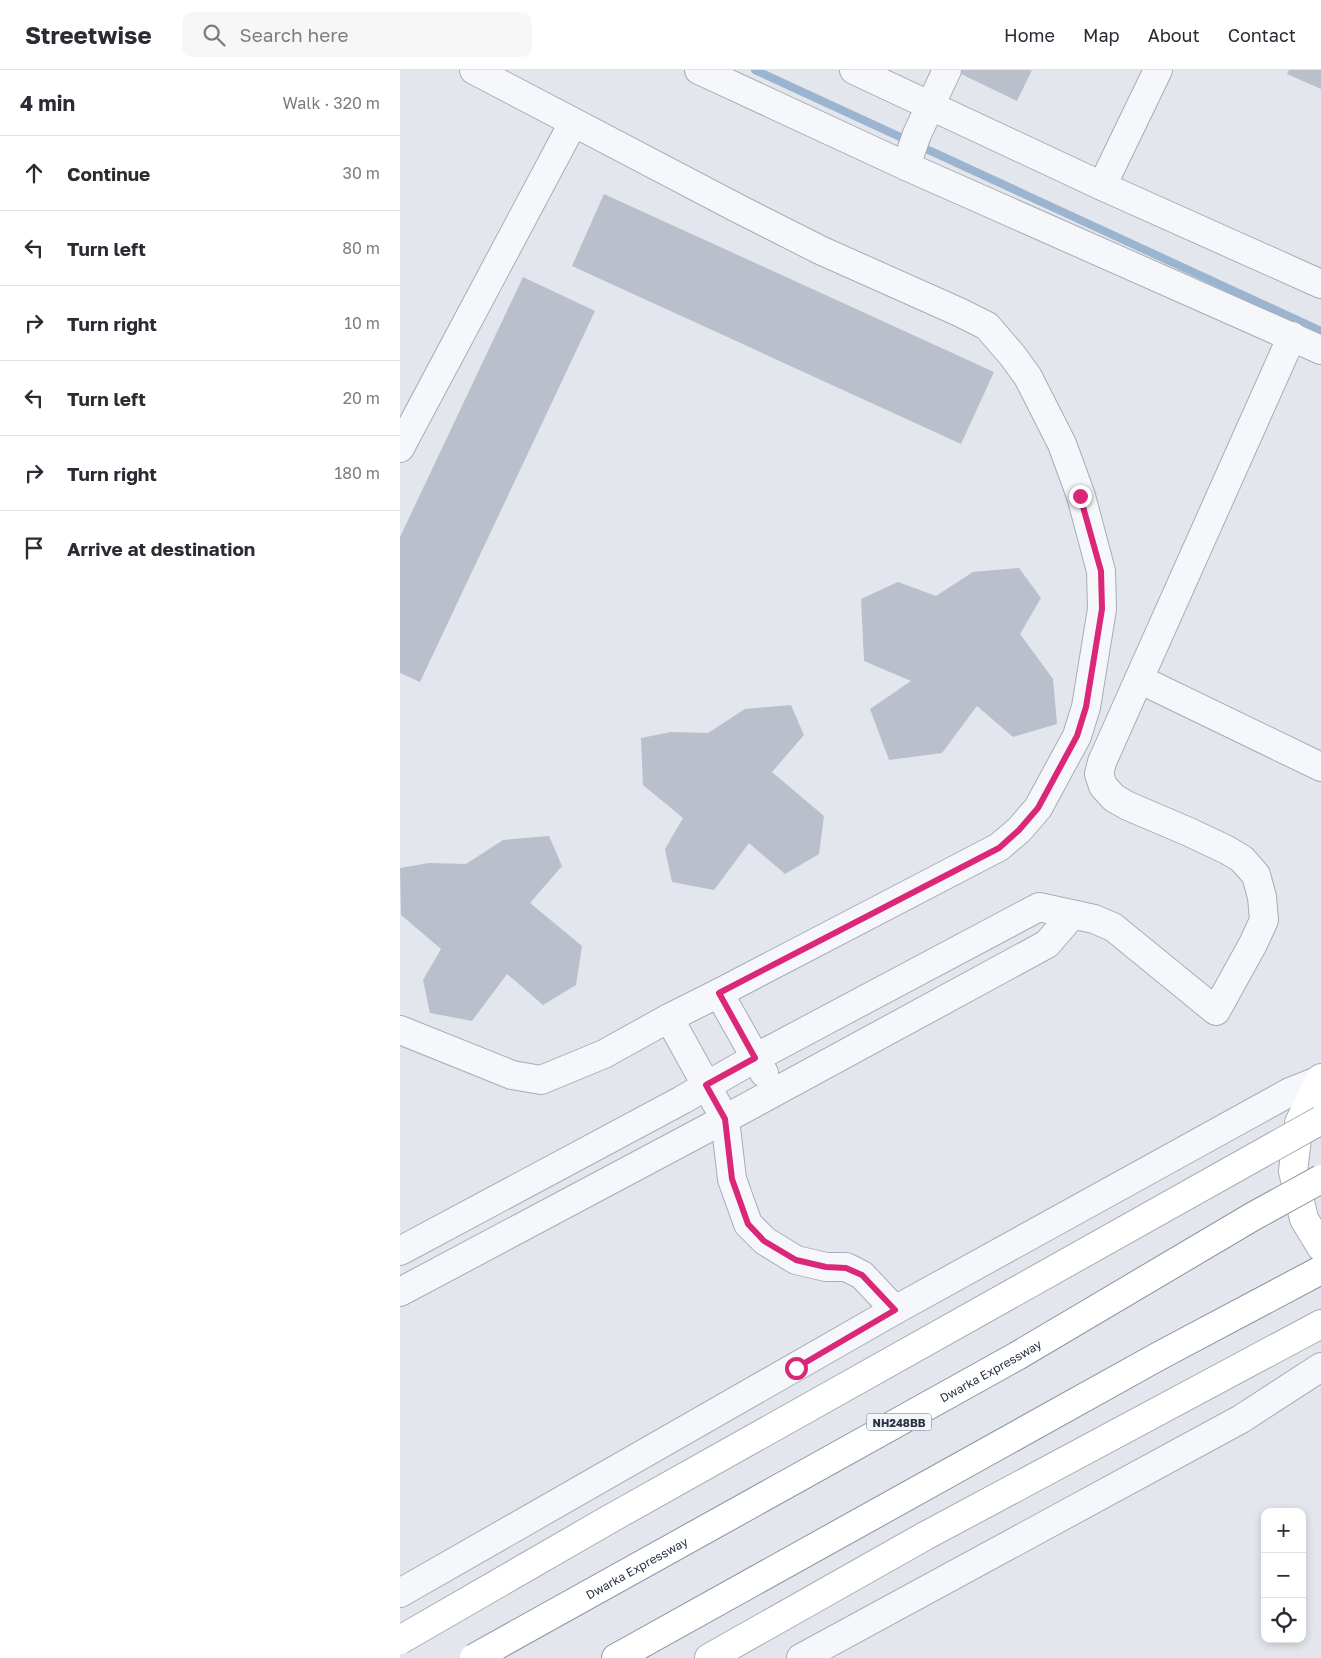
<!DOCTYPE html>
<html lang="en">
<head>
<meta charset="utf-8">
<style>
	body { margin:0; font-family:"Golos Text",sans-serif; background:#f7f7f7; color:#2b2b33 }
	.controls { position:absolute; right:15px; bottom:15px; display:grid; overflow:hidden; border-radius:10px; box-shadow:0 2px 8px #0003 }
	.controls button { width:45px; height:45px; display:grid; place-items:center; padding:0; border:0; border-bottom:1px solid #e1e1e2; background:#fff; color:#2b2b33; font:25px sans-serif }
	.stop { position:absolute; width:15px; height:15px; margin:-11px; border:4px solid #db2777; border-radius:50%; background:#fff }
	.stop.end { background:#db2777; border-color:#fff; box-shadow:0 1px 5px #0008 }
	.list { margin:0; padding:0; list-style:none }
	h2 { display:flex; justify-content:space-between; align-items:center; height:65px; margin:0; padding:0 20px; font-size:21px }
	h2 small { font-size:16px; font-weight:400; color:#7c7c81 }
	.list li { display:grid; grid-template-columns:32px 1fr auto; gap:15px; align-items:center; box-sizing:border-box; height:75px; padding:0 20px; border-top:1px solid #e1e1e2 }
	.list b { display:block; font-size:19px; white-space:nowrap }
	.list em { font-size:16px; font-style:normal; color:#7c7c81 }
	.icon { flex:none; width:28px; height:28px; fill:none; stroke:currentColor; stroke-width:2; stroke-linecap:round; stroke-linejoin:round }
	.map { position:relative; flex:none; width:921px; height:1588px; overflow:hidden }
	header { display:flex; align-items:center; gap:30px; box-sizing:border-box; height:70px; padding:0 25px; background:#fff; border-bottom:1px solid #e1e1e2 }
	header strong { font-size:24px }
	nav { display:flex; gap:28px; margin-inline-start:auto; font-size:18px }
	.search { width:350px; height:45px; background:#f7f7f7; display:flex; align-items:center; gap:12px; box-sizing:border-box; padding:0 18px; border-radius:10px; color:#7c7c81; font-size:19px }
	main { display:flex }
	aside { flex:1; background:#fff }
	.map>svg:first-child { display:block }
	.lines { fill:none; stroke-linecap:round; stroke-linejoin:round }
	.stream { stroke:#9bb4cf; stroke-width:8 }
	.building { fill:#b9bfcb }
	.minor-casing { stroke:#a7adb7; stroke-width:30 }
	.tertiary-casing { stroke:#a7adb7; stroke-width:30 }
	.secondary-casing { stroke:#a7adb7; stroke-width:30 }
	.trunk-casing { stroke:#8893a4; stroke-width:30 }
	.minor { stroke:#f6f7fa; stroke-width:28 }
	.tertiary { stroke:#f6f7fa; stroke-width:28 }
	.secondary { stroke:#fff; stroke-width:28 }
	.trunk { stroke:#fff; stroke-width:28 }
	.secondary-bridge-casing { stroke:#a7adb7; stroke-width:30; stroke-linecap:butt }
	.trunk-bridge-casing { stroke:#8893a4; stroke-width:30; stroke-linecap:butt }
	.secondary-bridge { stroke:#fff; stroke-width:28 }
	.trunk-bridge { stroke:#fff; stroke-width:28 }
	.route { stroke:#db2777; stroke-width:6 }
	.labels { text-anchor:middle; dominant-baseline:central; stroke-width:5; stroke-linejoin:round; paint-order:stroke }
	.shield { fill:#f3f5f9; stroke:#656d7c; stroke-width:1 }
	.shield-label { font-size:11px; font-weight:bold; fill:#283346 }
	.street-label { font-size:12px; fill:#283346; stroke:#f3f5f9 }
</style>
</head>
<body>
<header>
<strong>Streetwise</strong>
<div class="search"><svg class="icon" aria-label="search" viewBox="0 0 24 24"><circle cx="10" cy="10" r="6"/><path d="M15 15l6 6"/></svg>Search here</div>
<nav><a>Home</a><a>Map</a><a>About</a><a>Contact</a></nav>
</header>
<main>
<aside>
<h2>4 min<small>Walk · 320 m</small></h2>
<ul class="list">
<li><svg class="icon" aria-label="ahead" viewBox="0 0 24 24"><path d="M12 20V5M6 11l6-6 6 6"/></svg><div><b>Continue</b></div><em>30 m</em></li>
<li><svg class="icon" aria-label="left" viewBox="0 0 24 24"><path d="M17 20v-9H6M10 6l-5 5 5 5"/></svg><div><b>Turn left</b></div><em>80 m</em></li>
<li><svg class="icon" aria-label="right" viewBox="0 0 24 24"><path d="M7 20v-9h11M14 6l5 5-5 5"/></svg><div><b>Turn right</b></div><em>10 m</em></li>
<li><svg class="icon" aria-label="left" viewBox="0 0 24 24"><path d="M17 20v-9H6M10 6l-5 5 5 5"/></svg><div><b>Turn left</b></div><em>20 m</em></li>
<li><svg class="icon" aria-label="right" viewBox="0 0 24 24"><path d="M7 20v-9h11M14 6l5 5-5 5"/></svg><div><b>Turn right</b></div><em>180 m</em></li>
<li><svg class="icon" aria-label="arrive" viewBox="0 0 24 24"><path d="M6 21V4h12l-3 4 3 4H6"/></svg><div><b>Arrive at destination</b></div></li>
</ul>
</aside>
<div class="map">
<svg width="921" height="1588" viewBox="0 0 921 1588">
	<rect width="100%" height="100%" fill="#e3e6ec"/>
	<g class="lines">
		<polyline class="stream" points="355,0 921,261"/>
	</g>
	<g class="building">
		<polygon points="560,0 632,0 617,31 559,3"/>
		<polygon points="889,0 921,0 921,19 887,4"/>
		<polygon points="204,124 594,302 561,374 172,196"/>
		<polygon points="123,207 195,241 20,612 0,603 0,467"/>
		<polygon points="619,498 641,528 620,564 653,609 657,654 613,667 577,636 542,683 489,690 470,639 511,611 464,591 461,529 498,512 536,526 573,502"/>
		<polygon points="391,635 404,665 372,702 424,746 419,784 385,804 349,773 314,820 272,812 265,779 283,748 243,715 241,668 271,662 308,663 345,639"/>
		<polygon points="149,766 162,796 130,833 182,876 176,915 143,935 107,904 72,951 30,943 23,910 41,879 1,845 0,798 29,793 66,794 103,770"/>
	</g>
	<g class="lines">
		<g class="minor-casing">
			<g id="minor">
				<polyline points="299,0 506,96 921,280"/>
				<polyline points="454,0 702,116 921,214"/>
				<polyline points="506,96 517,64 547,0"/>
				<polyline points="702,116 758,0"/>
				<polyline points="0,378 173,53"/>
				<polyline points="739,609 921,697"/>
				<polyline points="319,923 364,1003"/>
				<polyline points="269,948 325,1049 332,1109 348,1154 365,1171 396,1190 426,1197 446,1197 462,1205 495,1240"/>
				<polyline points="0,960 112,1005 141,1010 204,984 269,948 319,923 599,777 619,760 638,738 677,666 686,637 702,539 701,501 681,426 662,374 628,307 612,285 587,256 559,242 420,180 339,139 74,0"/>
				<polyline points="0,1181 282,1030 355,988 639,837 694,849 713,857 816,941 853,874 864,850 862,827 856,805 842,789 827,780 789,762 728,736 714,728 703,716 699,704 702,692 892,266"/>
				<polyline points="0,1222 325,1049 647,874 672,845"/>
			</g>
		</g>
		<g class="tertiary-casing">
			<g id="tertiary">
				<polyline points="0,1523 495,1240 890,1022 920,1010"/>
				<polyline points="401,1588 841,1349 921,1297"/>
			</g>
		</g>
		<g class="secondary-casing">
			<g id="secondary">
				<polyline points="921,1008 899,1053 893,1101 904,1149 921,1177"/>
				<polyline points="309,1588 525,1466 921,1254"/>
			</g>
		</g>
		<g class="trunk-casing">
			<polyline id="trunk" points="216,1588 759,1286 921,1200"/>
		</g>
		<use href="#minor" class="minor"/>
		<use href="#tertiary" class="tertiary"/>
		<use href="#secondary" class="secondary"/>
		<use href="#trunk" class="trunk"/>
		<g class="secondary-bridge-casing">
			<polyline id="secondary-bridge" points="0,1570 208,1450 921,1050"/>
		</g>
		<g class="trunk-bridge-casing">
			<g id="trunk-bridge">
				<path id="s1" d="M74,1588L617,1286L852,1147L921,1109"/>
			</g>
		</g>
		<use href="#secondary-bridge" class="secondary-bridge"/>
		<use href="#trunk-bridge" class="trunk-bridge"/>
	</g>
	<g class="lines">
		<polyline class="route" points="396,1298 495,1240 462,1205 446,1198 426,1197 396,1190 364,1171 348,1154 332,1109 325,1049 306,1015 355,988 319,923 599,778 619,760 638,738 677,666 686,637 702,539 701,501 680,426"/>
	</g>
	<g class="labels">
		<rect class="shield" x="466.5" y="1343.5" width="65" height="17" rx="4"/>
		<g class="shield-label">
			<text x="499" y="1352">NH248BB</text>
		</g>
		<g class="street-label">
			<text stroke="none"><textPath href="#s1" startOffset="591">Dwarka Expressway</textPath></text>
			<text stroke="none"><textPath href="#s1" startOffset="186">Dwarka Expressway</textPath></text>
		</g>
	</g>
</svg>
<div class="controls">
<button>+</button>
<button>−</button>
<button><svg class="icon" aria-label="locate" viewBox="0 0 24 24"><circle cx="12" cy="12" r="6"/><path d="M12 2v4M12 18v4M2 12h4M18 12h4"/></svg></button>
</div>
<div class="stop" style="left:396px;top:1298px"></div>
<div class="stop end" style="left:680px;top:426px"></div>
</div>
</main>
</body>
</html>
